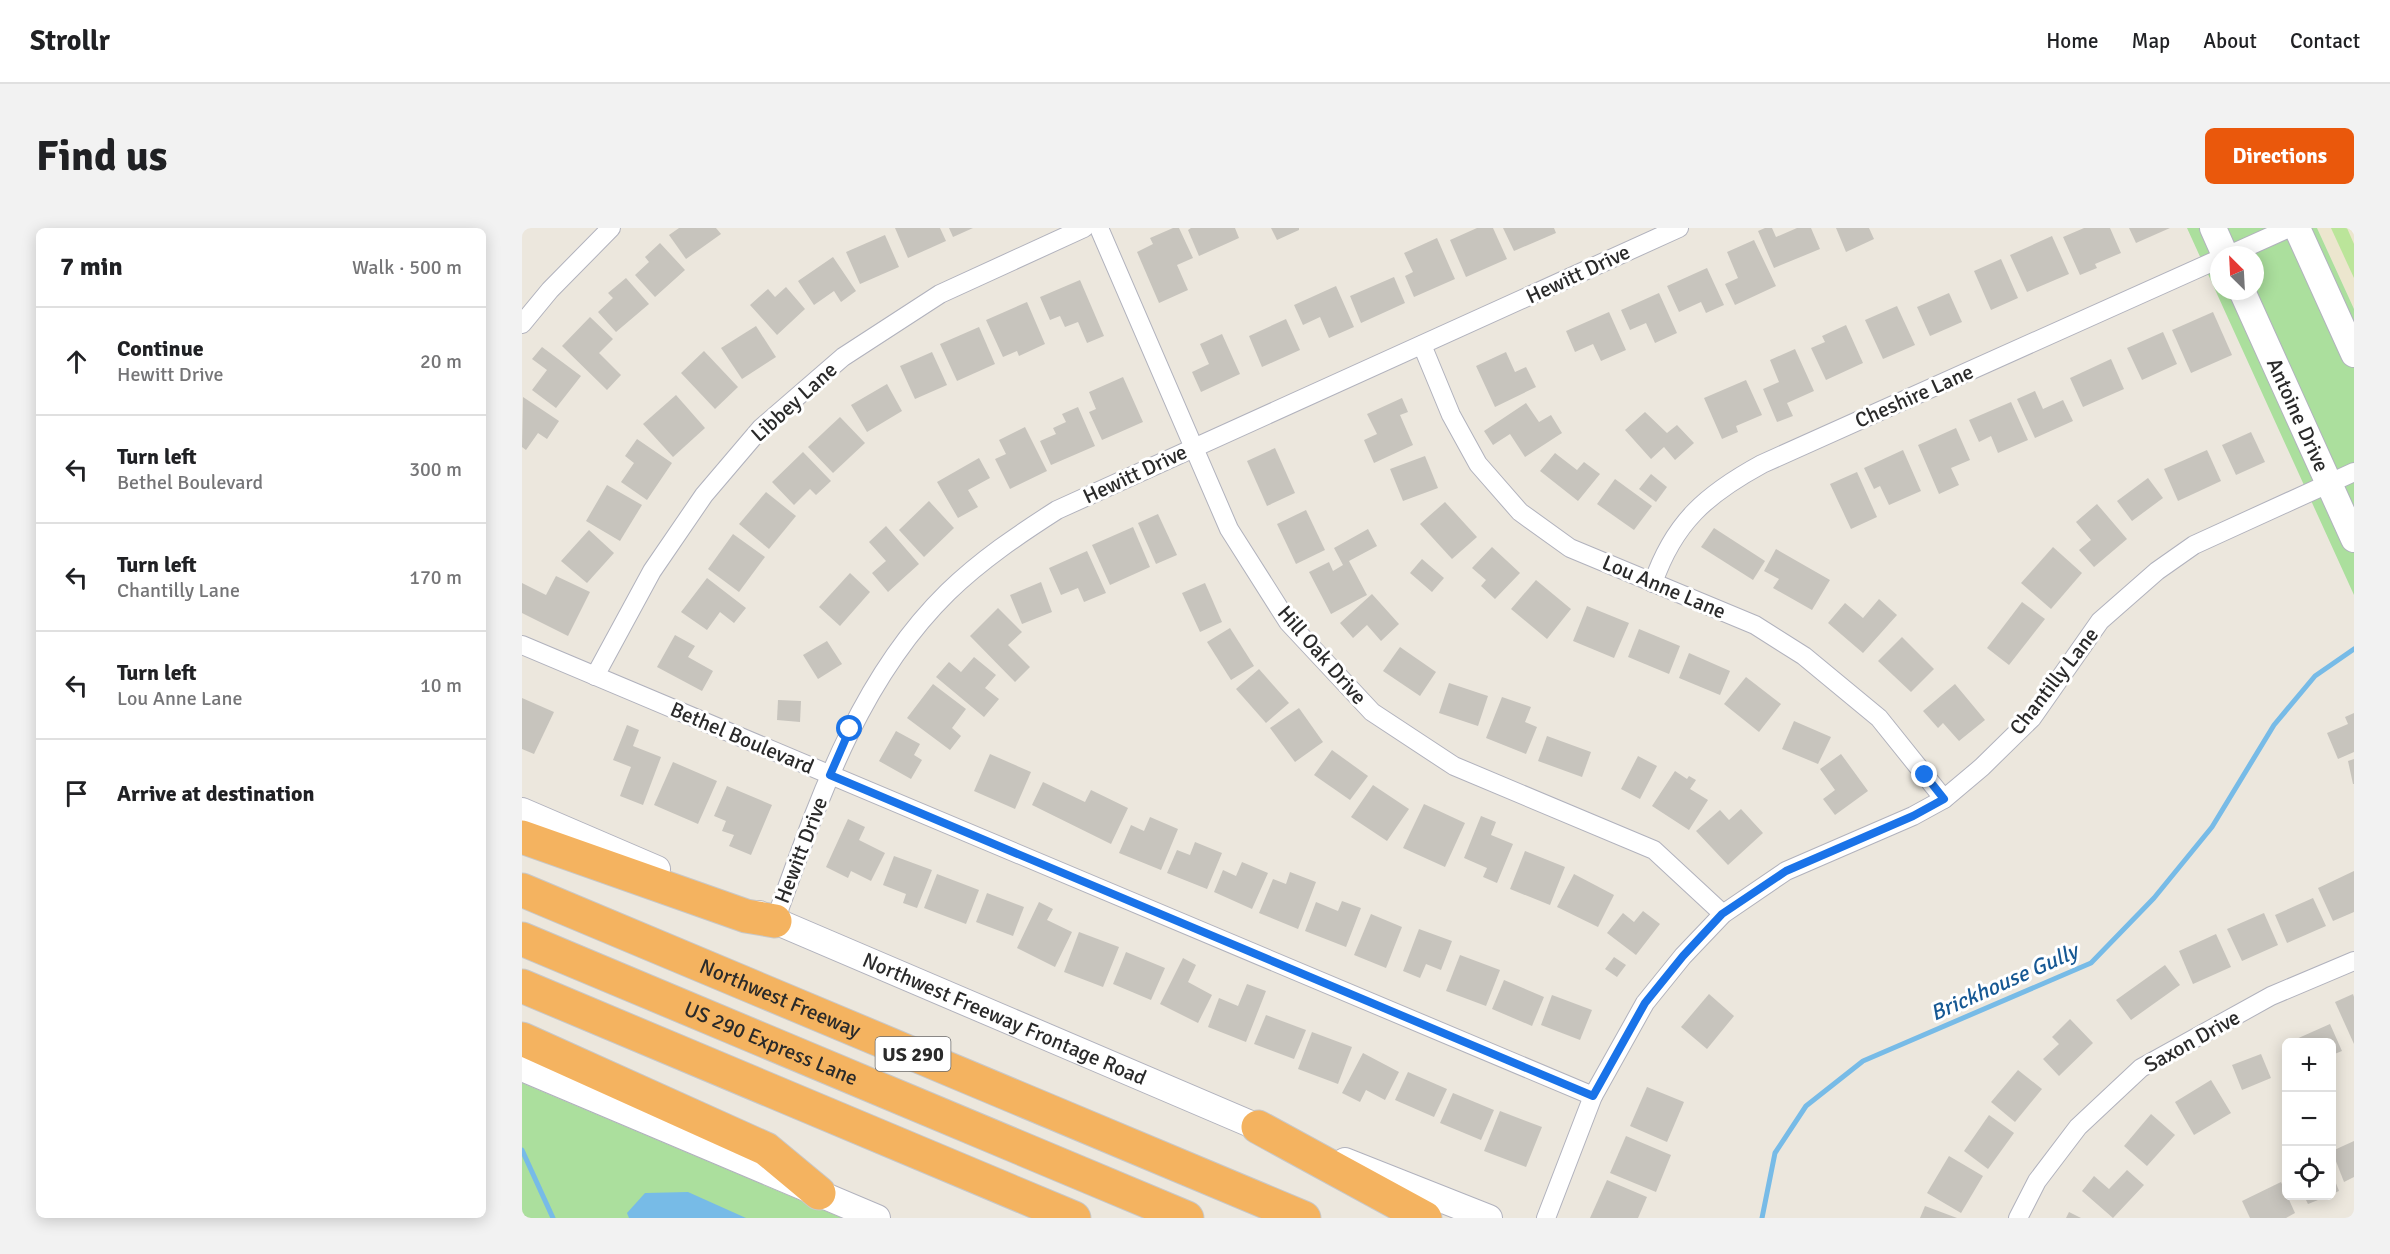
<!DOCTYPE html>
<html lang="en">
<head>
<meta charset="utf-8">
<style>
	body { margin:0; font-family:Signika,sans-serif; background:#f2f2f2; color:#202124 }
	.controls { position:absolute; right:18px; bottom:18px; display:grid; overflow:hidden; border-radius:9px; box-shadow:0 3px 15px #0003 }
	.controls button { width:54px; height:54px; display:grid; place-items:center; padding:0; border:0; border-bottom:2px solid #e0e0e0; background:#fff; color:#202124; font:30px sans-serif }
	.compass { position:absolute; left:1688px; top:18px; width:54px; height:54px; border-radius:50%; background:#fff; box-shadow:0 3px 15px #0003; rotate:336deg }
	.stop { position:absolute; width:18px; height:18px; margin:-14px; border:4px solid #1a73e8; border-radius:50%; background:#fff }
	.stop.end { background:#1a73e8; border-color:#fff; box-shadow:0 2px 6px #0008 }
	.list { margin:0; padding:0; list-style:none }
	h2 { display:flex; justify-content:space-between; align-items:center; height:78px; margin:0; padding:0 24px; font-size:26px }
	h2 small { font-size:20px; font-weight:400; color:#757577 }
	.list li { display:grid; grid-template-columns:39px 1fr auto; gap:18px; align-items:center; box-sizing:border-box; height:108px; padding:0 24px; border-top:2px solid #e0e0e0 }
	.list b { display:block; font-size:22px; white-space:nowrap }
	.list p { margin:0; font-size:20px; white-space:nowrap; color:#757577 }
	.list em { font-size:20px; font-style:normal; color:#757577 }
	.icon { flex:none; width:33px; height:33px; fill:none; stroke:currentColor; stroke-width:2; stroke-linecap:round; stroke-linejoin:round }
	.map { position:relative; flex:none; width:1832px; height:990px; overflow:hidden; border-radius:9px }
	header { display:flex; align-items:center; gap:36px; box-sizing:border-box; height:84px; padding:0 30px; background:#fff; border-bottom:2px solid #e0e0e0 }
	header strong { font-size:28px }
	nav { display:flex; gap:33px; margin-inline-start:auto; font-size:21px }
	.intro { display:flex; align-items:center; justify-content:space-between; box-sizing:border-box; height:144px; padding:0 36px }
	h1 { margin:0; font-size:42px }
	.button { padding:15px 27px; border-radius:9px; background:#ea580c; color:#fff; font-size:21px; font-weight:700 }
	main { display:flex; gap:36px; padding:0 36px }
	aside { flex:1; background:#fff; border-radius:9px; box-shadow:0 3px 15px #0003 }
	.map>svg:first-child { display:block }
	.education { fill:#ece6ce }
	.green { fill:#abdf9d; fill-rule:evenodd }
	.pitch { fill:#bbe59a }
	.water { fill:#77bbe7 }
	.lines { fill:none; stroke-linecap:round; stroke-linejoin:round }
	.stream { stroke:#77bbe7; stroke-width:5 }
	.building { fill:#c7c4bd }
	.minor-casing { stroke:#b1b2bd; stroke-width:20 }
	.secondary-casing { stroke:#b1b2bd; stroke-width:28 }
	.motorway-casing { stroke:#c8c8c8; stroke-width:35 }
	.minor { stroke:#fff; stroke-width:18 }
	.secondary { stroke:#fff; stroke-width:26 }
	.motorway { stroke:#f4b360; stroke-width:33 }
	.route { stroke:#1a73e8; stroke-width:8 }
	.labels { text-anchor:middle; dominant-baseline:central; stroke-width:6; stroke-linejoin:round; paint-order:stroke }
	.shield { fill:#fff; stroke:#6a6a6a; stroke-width:1.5 }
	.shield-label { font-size:20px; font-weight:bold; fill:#2a2a2a }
	.street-label { font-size:21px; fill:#2a2a2a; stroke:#fff }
	.water-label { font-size:22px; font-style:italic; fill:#165893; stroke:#fff }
</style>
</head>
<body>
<header>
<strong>Strollr</strong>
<nav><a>Home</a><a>Map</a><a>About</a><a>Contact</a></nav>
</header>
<div class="intro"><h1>Find us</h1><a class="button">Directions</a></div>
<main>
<aside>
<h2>7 min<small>Walk · 500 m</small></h2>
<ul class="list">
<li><svg class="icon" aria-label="ahead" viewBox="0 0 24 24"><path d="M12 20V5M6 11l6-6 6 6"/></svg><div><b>Continue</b><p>Hewitt Drive</p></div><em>20 m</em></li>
<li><svg class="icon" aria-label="left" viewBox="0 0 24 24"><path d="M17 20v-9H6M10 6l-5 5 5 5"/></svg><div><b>Turn left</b><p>Bethel Boulevard</p></div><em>300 m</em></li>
<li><svg class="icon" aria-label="left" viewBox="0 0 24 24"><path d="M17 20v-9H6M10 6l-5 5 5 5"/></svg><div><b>Turn left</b><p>Chantilly Lane</p></div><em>170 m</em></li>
<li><svg class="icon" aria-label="left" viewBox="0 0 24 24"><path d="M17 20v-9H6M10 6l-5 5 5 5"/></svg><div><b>Turn left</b><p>Lou Anne Lane</p></div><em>10 m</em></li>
<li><svg class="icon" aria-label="arrive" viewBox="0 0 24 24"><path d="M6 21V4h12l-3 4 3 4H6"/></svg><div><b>Arrive at destination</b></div></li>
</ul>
</aside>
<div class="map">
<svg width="1832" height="990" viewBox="0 0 1832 990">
	<rect width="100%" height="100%" fill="#ece7dd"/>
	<polygon class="education" points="1795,0 1832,0 1832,81"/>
	<g class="green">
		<path d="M1665,0H1795L1832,81V367ZM1697,27H1733V63H1697Z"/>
		<polygon points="0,855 320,990 0,990"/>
	</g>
	<polygon class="pitch" points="1809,0 1825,0 1832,16 1832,50"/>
	<polygon class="water" points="166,964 224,990 107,990 105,985 123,965"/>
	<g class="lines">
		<g class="stream">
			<polyline points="0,922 31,990"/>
			<polyline points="1240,990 1253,925 1284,878 1341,833 1569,735 1632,670 1690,599 1752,497 1793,448 1832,421"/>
		</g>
	</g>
	<g class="building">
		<polygon points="157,0 194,0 199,6 164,31 147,7"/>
		<polygon points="373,0 418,0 424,13 386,30"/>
		<polygon points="427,0 451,0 431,9"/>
		<polygon points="651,0 657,0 671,30 655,37 666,62 637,75 615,24 631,16 628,10"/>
		<polygon points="669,0 713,0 717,10 677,28 666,2"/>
		<polygon points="749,0 777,0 777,2 755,12"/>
		<polygon points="955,0 971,0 985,31 944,49 928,12"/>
		<polygon points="981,0 1032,0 1034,5 992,23"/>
		<polygon points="1243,0 1250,0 1254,9 1275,0 1289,0 1298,21 1252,40 1236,3"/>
		<polygon points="1314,0 1347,0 1352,11 1324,24"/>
		<polygon points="1562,0 1588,0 1599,25 1573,36 1575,40 1558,47 1541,9"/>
		<polygon points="1607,0 1648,0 1614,15"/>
		<polygon points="363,7 377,39 338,56 324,24"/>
		<polygon points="1530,8 1547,46 1505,64 1488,27"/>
		<polygon points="915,10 933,51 892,69 883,48 891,44 882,25"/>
		<polygon points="1232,12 1254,58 1213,77 1203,56 1216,50 1205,24"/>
		<polygon points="138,15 163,42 133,69 113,47 127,34 123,29"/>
		<polygon points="311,29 334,63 319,74 312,63 292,77 276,53"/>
		<polygon points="1479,31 1496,70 1469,82 1452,43"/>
		<polygon points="1185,40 1202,77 1184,85 1179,74 1157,84 1145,58"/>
		<polygon points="872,49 883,75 839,95 828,68"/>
		<polygon points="104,50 127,76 94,104 76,84 91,70 86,65"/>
		<polygon points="558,52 582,108 565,115 556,94 543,99 538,88 528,92 518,69"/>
		<polygon points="814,58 832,99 807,110 798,89 781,97 772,77"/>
		<polygon points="264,59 283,81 255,107 228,77 246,61 253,69"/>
		<polygon points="1137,65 1155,105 1133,115 1124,95 1108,102 1099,82"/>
		<polygon points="1427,65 1440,94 1408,108 1395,79"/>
		<polygon points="505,74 523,116 497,128 495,123 481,129 464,92"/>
		<polygon points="1375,78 1393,117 1361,131 1343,92"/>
		<polygon points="1087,84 1104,122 1079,133 1071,116 1053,124 1044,103"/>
		<polygon points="1691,84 1710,127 1669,145 1650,102"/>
		<polygon points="68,89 91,111 77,125 99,147 85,162 40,118"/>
		<polygon points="764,91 778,122 740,139 727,108"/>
		<polygon points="1324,97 1341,135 1304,152 1289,120 1303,114 1300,108"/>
		<polygon points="234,98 254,129 220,151 199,120"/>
		<polygon points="457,99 473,136 435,153 418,116"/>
		<polygon points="1641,104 1655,136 1620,152 1605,120"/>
		<polygon points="700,106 718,146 679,164 670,144 687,136 678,116"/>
		<polygon points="20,119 59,148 34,180 10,162 25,142 10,131"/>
		<polygon points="1273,121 1292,163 1265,175 1271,188 1255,194 1241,161 1257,154 1248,132"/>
		<polygon points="182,123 216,159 193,181 159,145"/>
		<polygon points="410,124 425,157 393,171 378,138"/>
		<polygon points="984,124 993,144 1004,139 1014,159 973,179 954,138"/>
		<polygon points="1589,131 1602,161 1561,179 1548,150"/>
		<polygon points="601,149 621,194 580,212 567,184 574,181 567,164"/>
		<polygon points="1224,152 1240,187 1214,198 1216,204 1200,211 1182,170"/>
		<polygon points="365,156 380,183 345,204 329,177"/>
		<polygon points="1513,163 1521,181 1541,172 1551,193 1513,210 1495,171"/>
		<polygon points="154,167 183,200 151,229 121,196"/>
		<polygon points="1,169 37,193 25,211 16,205 4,222 0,219"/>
		<polygon points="880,170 886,184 878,187 891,217 852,235 842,212 855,206 845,186"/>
		<polygon points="1489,174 1506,212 1476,225 1469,208 1457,214 1447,192"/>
		<polygon points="1004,175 1017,194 1029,187 1040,205 1003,229 988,206 971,217 962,203"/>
		<polygon points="556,179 573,218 529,237 518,213 534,206 531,200 544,194 540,186"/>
		<polygon points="1123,184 1145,205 1155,197 1172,215 1153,232 1142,219 1129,231 1103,202"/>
		<polygon points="318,189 343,215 311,245 286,219"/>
		<polygon points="503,199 525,243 488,261 473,231 484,226 477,212"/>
		<polygon points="1434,200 1448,232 1429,240 1437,257 1417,266 1396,217"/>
		<polygon points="1729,204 1743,234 1714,247 1700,217"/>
		<polygon points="115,211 150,235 125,272 99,254 112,235 103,228"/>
		<polygon points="753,220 773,265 745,278 725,233"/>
		<polygon points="1381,222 1399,263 1367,277 1358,258 1352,261 1342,240"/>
		<polygon points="1685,222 1699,253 1656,273 1642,241"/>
		<polygon points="281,224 309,253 294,267 288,261 272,277 250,254"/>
		<polygon points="1033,225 1055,242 1062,234 1078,246 1056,273 1018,243"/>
		<polygon points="903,228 916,260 881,273 868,241"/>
		<polygon points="457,230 468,250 446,262 456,279 436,290 415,254"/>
		<polygon points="1335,244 1355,289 1329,301 1308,256"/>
		<polygon points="1129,246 1145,259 1134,274 1117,261"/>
		<polygon points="1626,250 1641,270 1610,293 1595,273"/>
		<polygon points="1093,251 1130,278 1112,302 1075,276"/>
		<polygon points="85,257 120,277 98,313 64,293"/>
		<polygon points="244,264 274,288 247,321 217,296"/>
		<polygon points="407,273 432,300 402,329 377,302"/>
		<polygon points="923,274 955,309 930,331 898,296"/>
		<polygon points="1575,276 1605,311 1572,339 1557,322 1569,312 1554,294"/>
		<polygon points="784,282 803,322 774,336 755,296"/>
		<polygon points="636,286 655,327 634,336 616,295"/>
		<polygon points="364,298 397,336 366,364 350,345 364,333 347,314"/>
		<polygon points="611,299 628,339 588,357 570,317"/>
		<polygon points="1192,300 1243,333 1231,352 1179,319"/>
		<polygon points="846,301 855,318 827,333 845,367 809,386 787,344 807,334 811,343 821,337 812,320"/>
		<polygon points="67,302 92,325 65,355 39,333"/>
		<polygon points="211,306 243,329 217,364 186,341"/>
		<polygon points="970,319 998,345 973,371 959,358 964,352 950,340"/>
		<polygon points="1531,319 1560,345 1529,381 1499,355"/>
		<polygon points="1254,321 1308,352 1290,382 1251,360 1257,351 1242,343"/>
		<polygon points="565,323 584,365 562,374 556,360 539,367 527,340"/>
		<polygon points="900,331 922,350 910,364 888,345"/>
		<polygon points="328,345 348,364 318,398 297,379"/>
		<polygon points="34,348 68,364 46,408 0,385 0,355 24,367"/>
		<polygon points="185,350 224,380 212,395 198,384 185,402 159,384"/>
		<polygon points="1014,352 1049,381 1025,411 989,381"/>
		<polygon points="519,354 530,384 500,396 488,367"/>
		<polygon points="683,355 700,394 678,404 660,365"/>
		<polygon points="850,366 877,396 859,413 845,397 831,410 818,395"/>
		<polygon points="1357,371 1375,387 1341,425 1306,395 1323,375 1341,390"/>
		<polygon points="1500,374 1523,391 1487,437 1465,420"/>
		<polygon points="1065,378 1107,395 1092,430 1051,413"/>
		<polygon points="476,380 500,404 486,417 508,439 493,454 448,408"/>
		<polygon points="708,400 732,438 709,452 685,414"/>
		<polygon points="1117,401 1158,418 1147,446 1106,429"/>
		<polygon points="153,407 173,418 166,429 191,443 180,463 135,439"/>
		<polygon points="1380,409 1412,441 1389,464 1356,433"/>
		<polygon points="305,413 320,436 296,451 281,427"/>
		<polygon points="878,419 914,444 898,468 861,443"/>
		<polygon points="1167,425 1208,443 1198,467 1157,450"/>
		<polygon points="452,429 474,447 463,460 477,471 462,489 414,449 427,434 439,444"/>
		<polygon points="737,441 767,475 744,495 714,461"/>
		<polygon points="1224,449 1259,476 1237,504 1202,476"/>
		<polygon points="927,455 966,468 956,498 917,485"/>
		<polygon points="411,456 444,481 430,500 439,508 428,522 385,490"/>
		<polygon points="1433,456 1463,492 1437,513 1421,495 1416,500 1401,483"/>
		<polygon points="980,469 1009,479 1003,494 1015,499 1004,526 964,510"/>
		<polygon points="0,470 32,484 12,526 0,521"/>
		<polygon points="256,472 279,473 278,494 255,492"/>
		<polygon points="777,480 801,514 773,534 748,500"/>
		<polygon points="1832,485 1832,524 1816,531 1805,505 1826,496 1823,489"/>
		<polygon points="1272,493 1309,509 1296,536 1260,521"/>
		<polygon points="105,497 117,502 111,518 139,529 121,577 98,568 109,539 91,532"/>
		<polygon points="374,503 398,516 392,527 400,532 389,551 357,533"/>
		<polygon points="1025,508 1069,524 1060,549 1016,533"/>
		<polygon points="810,522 846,548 828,572 792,547"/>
		<polygon points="468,526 509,544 493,581 452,563"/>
		<polygon points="1319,526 1346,563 1313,587 1301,571 1313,562 1298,541"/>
		<polygon points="1116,528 1135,538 1118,571 1099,561"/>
		<polygon points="1832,531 1832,556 1831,556 1826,533"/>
		<polygon points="151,534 195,553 176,596 132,577"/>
		<polygon points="1153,543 1165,551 1167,548 1174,552 1168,561 1186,572 1167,602 1130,578"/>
		<polygon points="521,554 563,574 569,562 606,580 589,616 510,577"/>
		<polygon points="851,557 887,581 865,613 829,589"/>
		<polygon points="205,558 250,577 229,627 207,618 212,607 200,603 204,593 192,588"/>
		<polygon points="902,576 943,595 923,639 881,620"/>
		<polygon points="1219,581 1241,605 1206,637 1174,603 1198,582 1207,592"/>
		<polygon points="959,588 974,594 969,607 991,616 975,655 961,649 965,640 942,630"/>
		<polygon points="628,589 656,601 639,642 597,625 609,597 622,603"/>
		<polygon points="326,591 343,599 337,612 363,625 349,653 329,643 326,650 304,639"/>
		<polygon points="673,614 700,625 685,661 645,645 655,622 668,627"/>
		<polygon points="1003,623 1043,639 1028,677 988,661"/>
		<polygon points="372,628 410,642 395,680 381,675 384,666 361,657"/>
		<polygon points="720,634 746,645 730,681 692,664 701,642 714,648"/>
		<polygon points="1832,643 1832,684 1811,693 1796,660"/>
		<polygon points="768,644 794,654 776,701 737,685 751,651 764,656"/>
		<polygon points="415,646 457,662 444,696 402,680"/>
		<polygon points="1052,646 1092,667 1076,699 1035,679"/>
		<polygon points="465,665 502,679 491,708 454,694"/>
		<polygon points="1791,670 1804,698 1765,715 1753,687"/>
		<polygon points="820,673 839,680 824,719 783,703 794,674 816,683"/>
		<polygon points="517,674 531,681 525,692 550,704 533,739 495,720"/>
		<polygon points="1121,683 1138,696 1114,727 1085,705 1101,685 1112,694"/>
		<polygon points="1742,685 1756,717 1720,733 1705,701"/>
		<polygon points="849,686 880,699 864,740 832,727"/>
		<polygon points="897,701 930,713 919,742 904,736 898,750 881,743"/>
		<polygon points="557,704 597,719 581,759 542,744"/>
		<polygon points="1694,706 1709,739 1671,756 1657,723"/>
		<polygon points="604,724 643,740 629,772 591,756"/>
		<polygon points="938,727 978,742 964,778 924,763"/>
		<polygon points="1092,729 1104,737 1095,749 1083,741"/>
		<polygon points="661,730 674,737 666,754 690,767 676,795 638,776"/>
		<polygon points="1643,737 1658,757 1609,792 1594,772"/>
		<polygon points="982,752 1022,769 1010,798 970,781"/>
		<polygon points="725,756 744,763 724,814 686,799 697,770 716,778"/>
		<polygon points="1187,766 1212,788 1185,821 1159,799"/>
		<polygon points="1831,766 1832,769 1832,816 1813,774"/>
		<polygon points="1030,767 1070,782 1058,812 1019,797"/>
		<polygon points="744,787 784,802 772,831 732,816"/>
		<polygon points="1548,791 1571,815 1537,848 1521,831 1537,816 1530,809"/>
		<polygon points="1808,796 1820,823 1810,827 1810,814 1773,814 1772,812"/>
		<polygon points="790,804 830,819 816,856 776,841"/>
		<polygon points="841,825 877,844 863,872 844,862 838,874 820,865"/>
		<polygon points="1739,826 1749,850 1720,862 1710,837"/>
		<polygon points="1496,842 1520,861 1493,894 1469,874"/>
		<polygon points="886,844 925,861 912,889 873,872"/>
		<polygon points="1689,852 1709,885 1672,907 1653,874"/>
		<polygon points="1125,859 1162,874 1145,914 1108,898"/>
		<polygon points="931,865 972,882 959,912 918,895"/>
		<polygon points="978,883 1020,899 1004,939 962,923"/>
		<polygon points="1629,886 1653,907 1625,938 1602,918"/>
		<polygon points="1467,887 1492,905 1466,941 1442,923"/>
		<polygon points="1104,908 1149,927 1134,964 1088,945"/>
		<polygon points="1832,913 1832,949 1822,954 1810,923"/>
		<polygon points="1427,928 1461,948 1439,985 1405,965"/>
		<polygon points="1605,942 1622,957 1591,990 1560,963 1572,948 1587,961"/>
		<polygon points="1810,945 1817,963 1810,966"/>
		<polygon points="1085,952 1125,969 1116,990 1068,990"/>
		<polygon points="1759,954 1773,985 1764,990 1728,990 1720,973"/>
		<polygon points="1782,968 1806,968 1786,976"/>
		<polygon points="1403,978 1435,990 1398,990"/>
		<polygon points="1547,984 1559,990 1544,990"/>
	</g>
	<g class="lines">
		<g class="minor-casing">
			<g id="minor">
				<polyline points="577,0 707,301 766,394 850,484 932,538 1132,622 1201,686"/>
				<polyline points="1707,27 1767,0"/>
				<polyline points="0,96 28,62 89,0"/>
				<polyline points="900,117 929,187 956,236 998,284 1048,320 1233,397 1282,428 1357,490 1422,571"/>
				<path d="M1131,355C1152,294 1185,266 1240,236L1697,31"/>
				<polyline points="0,417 1071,868"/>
				<polyline points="73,448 130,343 182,267 239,200 321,129 418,66 562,0"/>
				<path d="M253,693C295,577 335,453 426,364C459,332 496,307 535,282L1157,0"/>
				<polyline points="1024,990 1071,868 1123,775 1161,728 1201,686 1264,643 1391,588 1422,571 1460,539 1510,490 1578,393 1635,343 1672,317 1832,244"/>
				<polyline points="1496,990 1515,953 1556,899 1619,840 1749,768 1832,733"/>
			</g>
		</g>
		<g class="secondary-casing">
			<g id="secondary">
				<polyline points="1691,0 1703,27"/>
				<polyline points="1775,0 1832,126"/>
				<path id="s1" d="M1720,63L1832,311"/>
				<polyline points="0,583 135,641"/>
				<path id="s2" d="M237,686L752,906"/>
				<polyline points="0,840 355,990"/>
				<polyline points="823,933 967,990"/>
			</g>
		</g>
		<g class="motorway-casing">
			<g id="motorway">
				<polyline points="0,609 224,688 253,693"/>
				<path id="s3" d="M0,662L782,990"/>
				<path id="s4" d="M0,711L665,990"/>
				<polyline points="0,758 552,990"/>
				<polyline points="0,811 244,921 297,965"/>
				<polyline points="736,899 903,990"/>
			</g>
		</g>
		<use href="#minor" class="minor"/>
		<use href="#secondary" class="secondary"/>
		<use href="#motorway" class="motorway"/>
	</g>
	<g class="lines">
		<polyline class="route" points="328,501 308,547 1071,868 1123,775 1161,728 1200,686 1264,643 1391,588 1422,571 1403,547"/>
	</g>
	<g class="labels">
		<rect class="shield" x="353.5" y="809" width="75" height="34" rx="4.5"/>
		<g class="shield-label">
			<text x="391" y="826">US 290</text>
		</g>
		<g class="street-label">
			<text transform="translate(1056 46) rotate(-25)">Hewitt Drive</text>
			<text transform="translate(1392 168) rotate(-24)">Cheshire Lane</text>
			<text transform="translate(272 174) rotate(-42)">Libbey Lane</text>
			<text stroke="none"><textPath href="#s1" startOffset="136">Antoine Drive</textPath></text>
			<text transform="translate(613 246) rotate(-25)">Hewitt Drive</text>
			<text transform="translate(1142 359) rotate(23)">Lou Anne Lane</text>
			<text transform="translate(800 427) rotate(49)">Hill Oak Drive</text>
			<text transform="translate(1532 453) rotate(-52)">Chantilly Lane</text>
			<text transform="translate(220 510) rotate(23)">Bethel Boulevard</text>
			<text transform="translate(279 622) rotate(-69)">Hewitt Drive</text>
			<text stroke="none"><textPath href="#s3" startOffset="280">Northwest Freeway</textPath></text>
			<text stroke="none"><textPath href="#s2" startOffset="267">Northwest Freeway Frontage Road</textPath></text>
			<text transform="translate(1670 813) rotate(-29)">Saxon Drive</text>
			<text stroke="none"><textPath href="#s4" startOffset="270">US 290 Express Lane</textPath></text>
		</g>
		<g class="water-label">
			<text transform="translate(1482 754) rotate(-24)">Brickhouse Gully</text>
		</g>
	</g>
</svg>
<div class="controls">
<button>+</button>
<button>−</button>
<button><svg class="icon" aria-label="locate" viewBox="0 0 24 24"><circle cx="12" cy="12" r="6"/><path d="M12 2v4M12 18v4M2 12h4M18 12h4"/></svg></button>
</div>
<svg class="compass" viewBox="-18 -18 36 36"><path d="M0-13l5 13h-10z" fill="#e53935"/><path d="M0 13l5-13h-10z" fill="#757577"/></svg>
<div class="stop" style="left:328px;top:501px"></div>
<div class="stop end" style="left:1403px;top:547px"></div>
</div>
</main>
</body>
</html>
